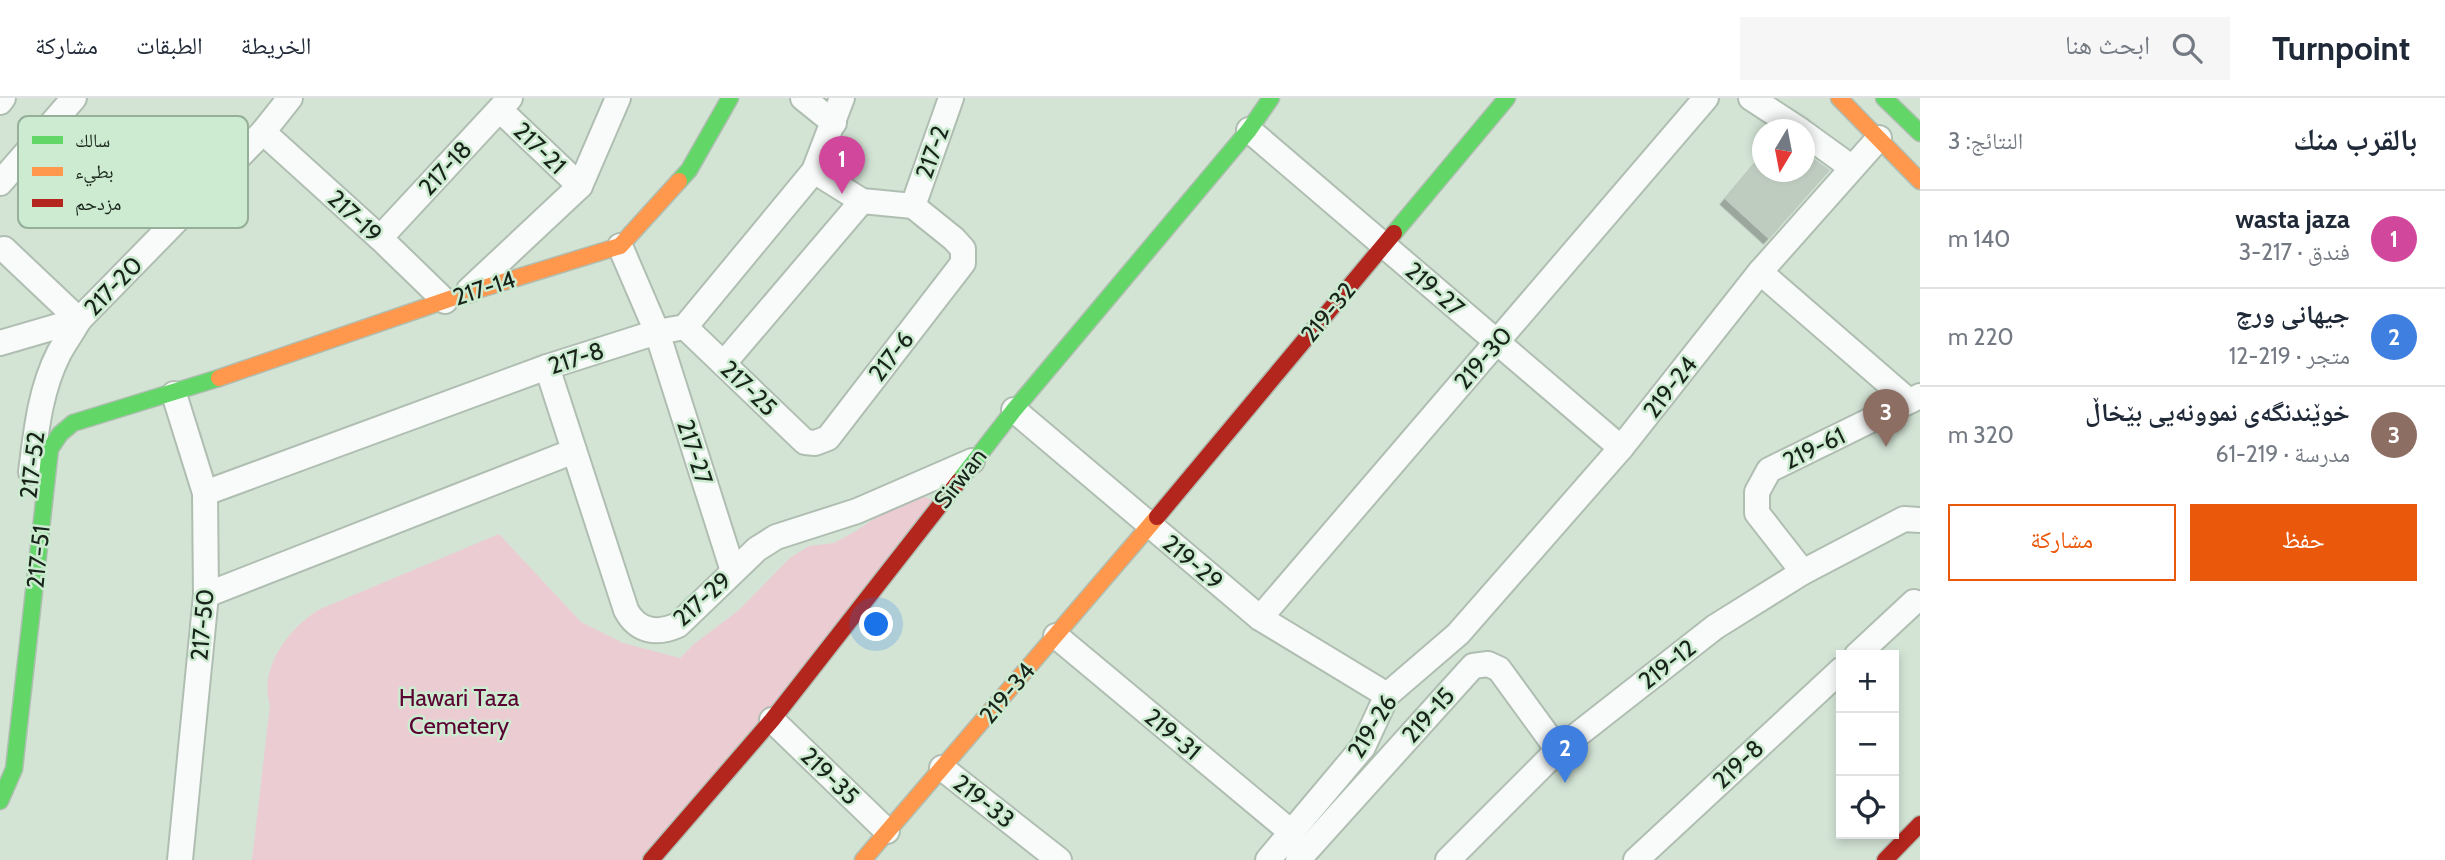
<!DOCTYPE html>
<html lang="ar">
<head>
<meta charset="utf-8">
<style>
	body { margin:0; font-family:Cabin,"Noto Naskh Arabic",sans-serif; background:#f6f6f7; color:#1f2937; direction:rtl }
	.controls { position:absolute; right:21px; bottom:21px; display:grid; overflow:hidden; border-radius:0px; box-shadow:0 4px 10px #0003 }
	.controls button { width:63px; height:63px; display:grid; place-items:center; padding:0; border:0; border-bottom:2px solid #e0e1e3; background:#fff; color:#1f2937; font:35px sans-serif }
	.compass { position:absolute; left:1752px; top:21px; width:63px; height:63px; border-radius:50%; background:#fff; box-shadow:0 4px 10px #0003; rotate:190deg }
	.you { position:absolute; left:877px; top:527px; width:24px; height:24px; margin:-18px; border:5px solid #fff; border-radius:50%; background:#1a73e8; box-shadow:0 0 0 10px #1a73e833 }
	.badge { display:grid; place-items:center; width:46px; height:46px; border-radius:50%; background:#ea580c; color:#fff; font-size:23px; font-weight:700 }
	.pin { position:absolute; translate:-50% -58px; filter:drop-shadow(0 2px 4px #0008) }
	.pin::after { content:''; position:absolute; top:37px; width:24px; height:21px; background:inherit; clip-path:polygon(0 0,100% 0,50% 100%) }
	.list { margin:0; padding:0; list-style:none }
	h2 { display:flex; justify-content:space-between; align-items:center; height:91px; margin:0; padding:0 28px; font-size:30px }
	h2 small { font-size:23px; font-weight:400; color:#747a83 }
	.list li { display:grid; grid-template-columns:46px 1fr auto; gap:21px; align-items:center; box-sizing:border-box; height:98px; padding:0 28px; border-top:2px solid #e0e1e3 }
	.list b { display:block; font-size:26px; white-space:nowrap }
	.list p { margin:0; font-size:23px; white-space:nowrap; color:#747a83 }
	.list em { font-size:23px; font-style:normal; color:#747a83 }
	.actions { display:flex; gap:14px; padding:21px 28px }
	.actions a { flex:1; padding:16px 0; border:2px solid #ea580c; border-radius:0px; text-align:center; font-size:24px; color:#ea580c }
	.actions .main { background:#ea580c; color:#fff }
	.icon { flex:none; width:38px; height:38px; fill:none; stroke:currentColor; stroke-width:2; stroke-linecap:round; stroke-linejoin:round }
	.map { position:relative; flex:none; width:1920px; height:762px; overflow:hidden; direction:ltr }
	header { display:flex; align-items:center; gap:42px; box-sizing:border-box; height:98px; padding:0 35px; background:#fff; border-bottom:2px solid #e0e1e3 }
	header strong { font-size:33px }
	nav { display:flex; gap:38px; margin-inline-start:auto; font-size:24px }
	.search { width:490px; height:63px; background:#f6f6f7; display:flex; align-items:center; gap:18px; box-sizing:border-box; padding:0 24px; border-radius:0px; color:#747a83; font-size:26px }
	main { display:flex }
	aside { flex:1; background:#fff }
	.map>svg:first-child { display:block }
	.green { fill:#ebccd3 }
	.building { fill:#becbbf; filter:url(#shadow) }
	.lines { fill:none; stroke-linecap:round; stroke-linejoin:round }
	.street-casing { stroke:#b0beb2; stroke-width:28 }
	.fast-casing { stroke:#b0beb2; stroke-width:19 }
	.slow-casing { stroke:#b0beb2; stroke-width:19 }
	.jam-casing { stroke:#b0beb2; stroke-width:19 }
	.street { stroke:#f8fbf9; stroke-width:24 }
	.fast { stroke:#63d668; stroke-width:16 }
	.slow { stroke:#ff974d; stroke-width:16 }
	.jam { stroke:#b3261e; stroke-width:16 }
	.labels { text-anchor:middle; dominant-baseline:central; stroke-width:5; stroke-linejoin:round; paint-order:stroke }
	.street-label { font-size:24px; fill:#18241a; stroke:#ccebd0 }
	.park-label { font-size:24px; fill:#5c0233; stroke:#ccebd0 }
	.key { fill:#ccebd0; stroke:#96af99; stroke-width:2 }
	.key-label { font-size:19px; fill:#18241a }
</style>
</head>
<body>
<header>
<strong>Turnpoint</strong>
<div class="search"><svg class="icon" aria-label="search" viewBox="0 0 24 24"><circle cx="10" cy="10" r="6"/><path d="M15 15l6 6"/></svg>ابحث هنا</div>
<nav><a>الخريطة</a><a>الطبقات</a><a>مشاركة</a></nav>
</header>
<main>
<aside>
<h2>بالقرب منك<small>النتائج: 3</small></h2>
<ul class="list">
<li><span class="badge" style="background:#d1479c">1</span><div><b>wasta jaza</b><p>فندق · 217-3</p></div><em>140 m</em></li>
<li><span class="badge" style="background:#3f7fe0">2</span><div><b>جیهانی ورچ</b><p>متجر · 219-12</p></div><em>220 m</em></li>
<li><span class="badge" style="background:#8d6e63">3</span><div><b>خوێندنگەی نموونەیی بێخاڵ</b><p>مدرسة · 219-61</p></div><em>320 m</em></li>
</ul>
<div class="actions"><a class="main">حفظ</a><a>مشاركة</a></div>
</aside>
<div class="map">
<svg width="1920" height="762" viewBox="0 0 1920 762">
	<defs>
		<filter id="shadow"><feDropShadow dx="-5.5" dy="5.5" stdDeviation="0" flood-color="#0004"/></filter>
	</defs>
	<rect width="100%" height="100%" fill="#d3e4d5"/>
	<path class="green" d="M921,397L938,405L655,762H252L270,607C258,570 289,531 318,512L499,436L581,524L623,545L680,560L694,546L739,512L790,460L809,448L834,445L856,433L878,418Z"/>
	<polygon class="building" points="1804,54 1830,72 1769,141 1725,101 1762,57 1762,74 1804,74"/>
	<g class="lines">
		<g class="street-casing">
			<g id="street">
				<polyline points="803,0 834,25"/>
				<polyline points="1751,0 1800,32"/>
				<polyline points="0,4 3,0"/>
				<polyline points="500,12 580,88"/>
				<polyline points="1249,32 1621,350"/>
				<polyline points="263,34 380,140 445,203"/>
				<polyline points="1804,35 1851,69"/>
				<polyline points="0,85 74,0"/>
				<polyline points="913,108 951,0"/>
				<polyline points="380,140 510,0"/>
				<polyline points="620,148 657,234 733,473"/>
				<polyline points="4,151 79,222"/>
				<polyline points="1760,174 1909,303"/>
				<polyline points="469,192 580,88 618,0"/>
				<polyline points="685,229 805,344 815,345 828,340 963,165 963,151 954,141 913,108 862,103 814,73"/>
				<polyline points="0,245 79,222"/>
				<polyline points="724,265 862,103"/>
				<path d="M547,269L626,512C637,533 656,537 678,527L757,451L776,439L857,413L972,363"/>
				<polyline points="174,296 205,395 206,497 180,762"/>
				<polyline points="1014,312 1260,520 1387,597"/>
				<path d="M31,374C36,334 40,292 59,255C65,244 73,233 79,222L263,34L290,0"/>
				<polyline points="205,395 547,269 657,234 685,229 814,73 842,0"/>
				<polyline points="1803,474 1757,415 1757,394 1769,372 1920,298"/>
				<polyline points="206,497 574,353"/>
				<polyline points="1260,520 1706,0"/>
				<polyline points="1056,538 1291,734"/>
				<polyline points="1857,557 1914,504"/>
				<polyline points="772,622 887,733"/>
				<polyline points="942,670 1059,762"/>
				<polyline points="1268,762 1363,649 1387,597 1458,536 1621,350 1760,174 1879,40"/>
				<polyline points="1298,762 1473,568 1488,566 1499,571 1558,652"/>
				<polyline points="1448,762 1558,652 1715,529 1803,474 1904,421 1920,422"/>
				<polyline points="1636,762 1841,572"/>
			</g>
		</g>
		<g class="fast-casing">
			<g id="fast">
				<polyline points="1884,0 1920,35"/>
				<polyline points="679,83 689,72 730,0"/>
				<polyline points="1394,135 1507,0"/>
				<polyline points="959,383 1014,312 1249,32 1271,0"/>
				<polyline points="0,703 14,671 50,351 60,336 73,325 219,280"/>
			</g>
		</g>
		<g class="slow-casing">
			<g id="slow">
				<polyline points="1839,0 1920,83"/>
				<polyline points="219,280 464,196 620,148 679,83"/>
				<polyline points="863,762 1157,419"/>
			</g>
		</g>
		<g class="jam-casing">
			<g id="jam">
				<polyline points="1157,419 1394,135"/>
				<polyline points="651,762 772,622 959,383"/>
				<polyline points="1885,762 1920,726"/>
			</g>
		</g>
		<use href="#street" class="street"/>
		<use href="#fast" class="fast"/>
		<use href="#slow" class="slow"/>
		<use href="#jam" class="jam"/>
	</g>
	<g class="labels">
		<g class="street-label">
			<text transform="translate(540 50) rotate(44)">217-21</text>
			<text transform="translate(932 54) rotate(-70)">217-2</text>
			<text transform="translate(445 70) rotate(-47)">217-18</text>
			<text transform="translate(355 118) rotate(43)">217-19</text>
			<text transform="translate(113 188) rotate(-46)">217-20</text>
			<text transform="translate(484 190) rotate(-18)">217-14</text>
			<text transform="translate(1435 191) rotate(41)">219-27</text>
			<text transform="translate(1328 214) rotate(-50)">219-32</text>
			<text transform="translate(891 258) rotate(-52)">217-6</text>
			<text transform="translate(576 260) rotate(-18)">217-8</text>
			<text transform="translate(1483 260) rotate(-49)">219-30</text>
			<text transform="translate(1670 289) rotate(-52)">219-24</text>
			<text transform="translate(749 290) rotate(44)">217-25</text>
			<text transform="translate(1814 350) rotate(-26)">219-61</text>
			<text transform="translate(695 354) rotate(72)">217-27</text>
			<text transform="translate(32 367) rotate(-83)">217-52</text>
			<text transform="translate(960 380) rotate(-52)">Sirwan</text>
			<text transform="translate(38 459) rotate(-84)">217-51</text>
			<text transform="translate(1193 464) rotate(40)">219-29</text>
			<text transform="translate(702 501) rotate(-42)">217-29</text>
			<text transform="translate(202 527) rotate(-85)">217-50</text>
			<text transform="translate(1667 566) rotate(-38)">219-12</text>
			<text transform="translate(1007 595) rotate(-50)">219-34</text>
			<text transform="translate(1428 617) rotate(-48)">219-15</text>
			<text transform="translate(1372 628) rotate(-58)">219-26</text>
			<text transform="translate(1173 636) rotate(40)">219-31</text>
			<text transform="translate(1738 666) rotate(-43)">219-8</text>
			<text transform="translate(830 678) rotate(44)">219-35</text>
			<text transform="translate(984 703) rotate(38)">219-33</text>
		</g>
		<g class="park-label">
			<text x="459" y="599">Hawari Taza<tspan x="459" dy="28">Cemetery</tspan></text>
		</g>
	</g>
	<rect x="18" y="18" width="230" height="112" rx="10" class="key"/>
	<rect x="32" y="38" width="31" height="8" fill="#63d668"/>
	<rect x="32" y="69" width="31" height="9" fill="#ff974d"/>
	<rect x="32" y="101" width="31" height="8" fill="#b3261e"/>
	<g class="key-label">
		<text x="75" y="49">سالك</text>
		<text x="75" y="80">بطيء</text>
		<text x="75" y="112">مزدحم</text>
	</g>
</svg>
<div class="controls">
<button>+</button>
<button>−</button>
<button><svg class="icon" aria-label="locate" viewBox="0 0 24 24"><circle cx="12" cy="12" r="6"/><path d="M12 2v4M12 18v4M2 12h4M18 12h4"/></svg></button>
</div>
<svg class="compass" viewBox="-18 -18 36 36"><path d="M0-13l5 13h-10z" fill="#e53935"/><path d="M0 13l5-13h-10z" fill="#747a83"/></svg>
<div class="you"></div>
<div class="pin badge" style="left:842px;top:96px;background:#d1479c">1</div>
<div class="pin badge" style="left:1565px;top:685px;background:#3f7fe0">2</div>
<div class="pin badge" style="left:1886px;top:349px;background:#8d6e63">3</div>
</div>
</main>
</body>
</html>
